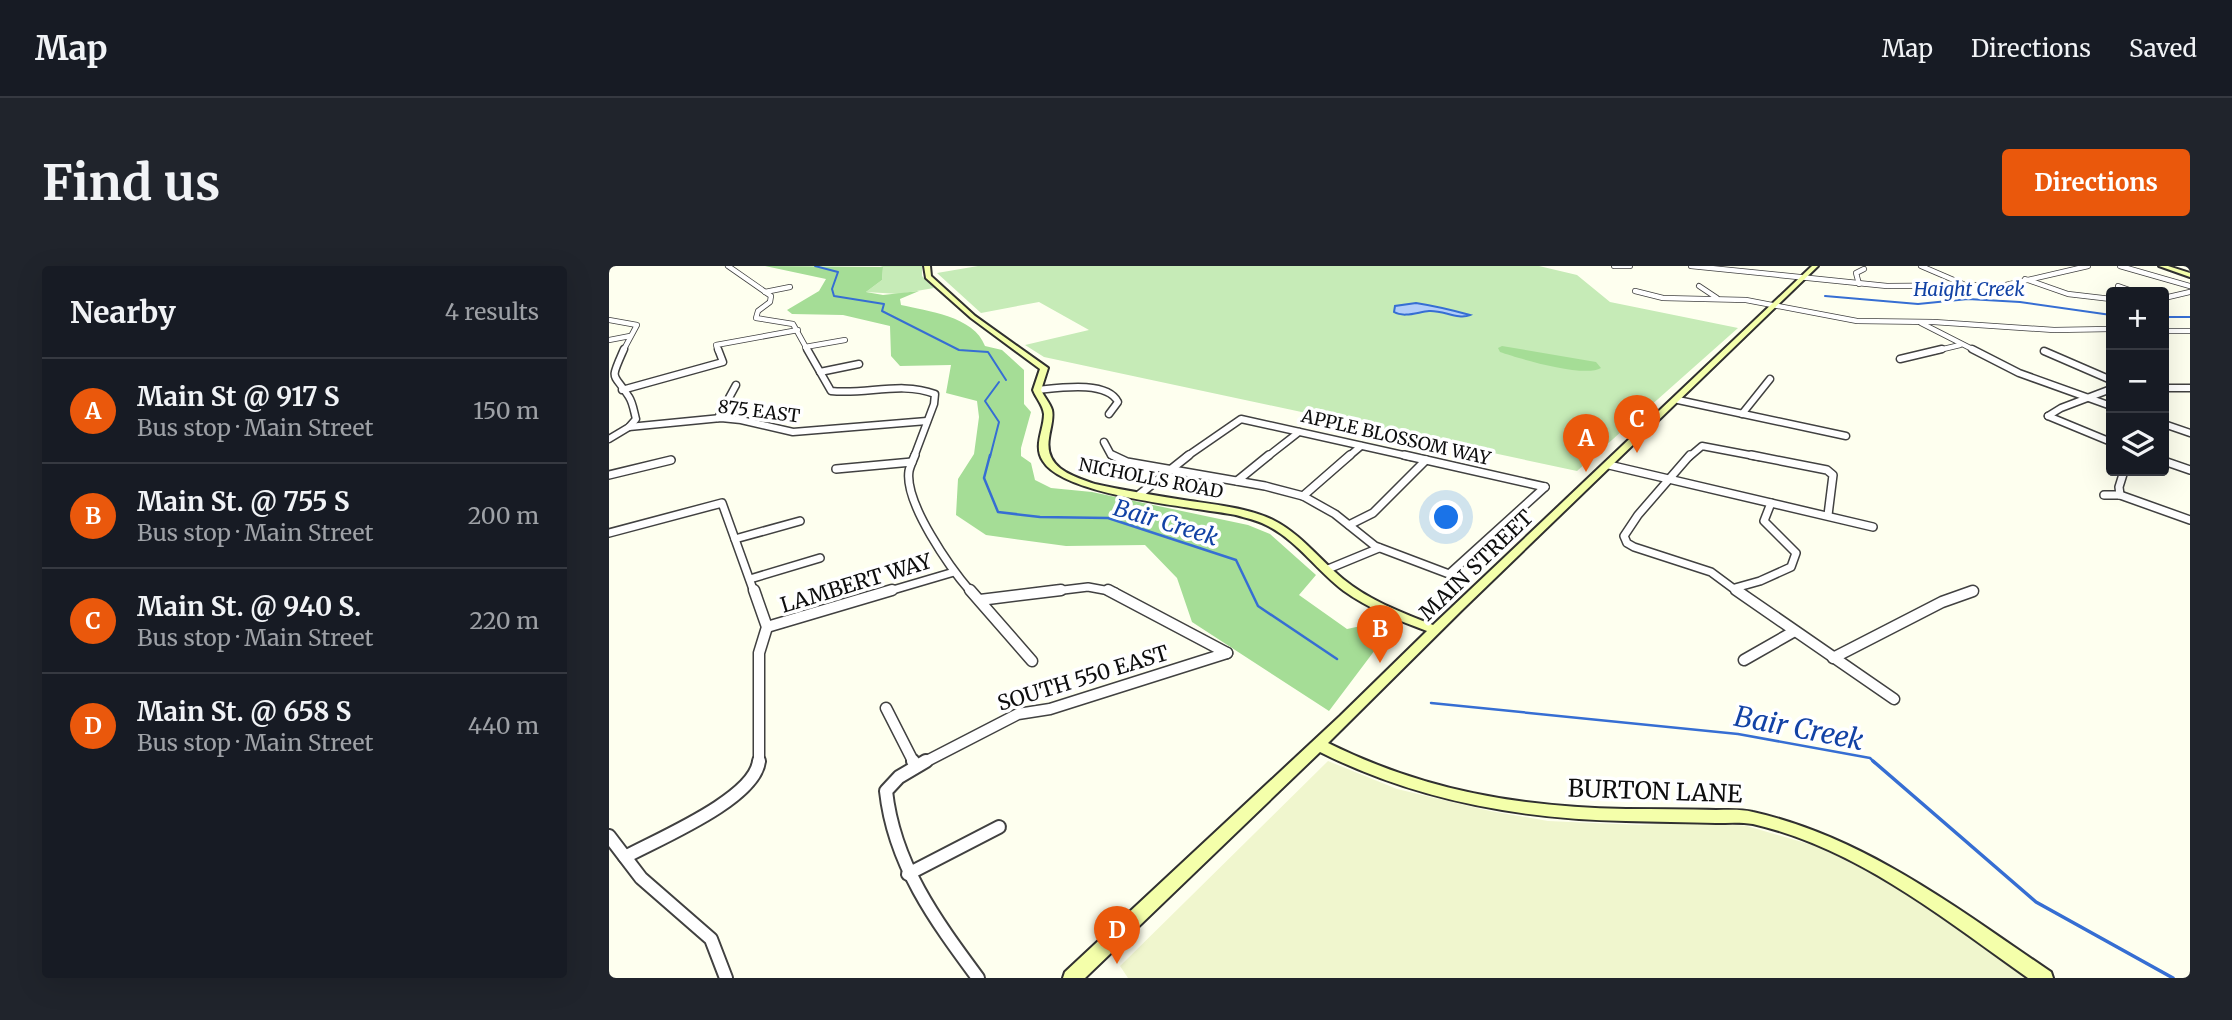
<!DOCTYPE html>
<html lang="en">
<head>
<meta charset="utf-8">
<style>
	body { margin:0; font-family:Merriweather,serif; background:#20242c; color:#f1f3f6 }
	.controls { position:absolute; right:21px; top:21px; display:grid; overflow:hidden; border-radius:7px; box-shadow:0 7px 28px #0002 }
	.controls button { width:63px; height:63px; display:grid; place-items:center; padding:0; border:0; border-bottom:2px solid #363941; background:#171b24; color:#f1f3f6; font:35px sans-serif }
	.you { position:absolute; left:838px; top:252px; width:24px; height:24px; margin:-18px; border:5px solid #fff; border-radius:50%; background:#1a73e8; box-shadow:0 0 0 10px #1a73e833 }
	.badge { display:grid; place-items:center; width:46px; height:46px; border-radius:50%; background:#ea580c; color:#fff; font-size:23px; font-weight:700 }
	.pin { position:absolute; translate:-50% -58px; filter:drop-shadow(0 2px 4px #0008) }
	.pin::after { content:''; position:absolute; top:37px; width:24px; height:21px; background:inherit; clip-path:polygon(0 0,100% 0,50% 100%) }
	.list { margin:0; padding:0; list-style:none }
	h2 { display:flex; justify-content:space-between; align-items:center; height:91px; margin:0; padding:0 28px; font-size:30px }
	h2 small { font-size:23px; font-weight:400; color:#9ea1a6 }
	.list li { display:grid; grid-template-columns:46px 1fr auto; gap:21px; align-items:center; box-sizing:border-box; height:105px; padding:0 28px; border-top:2px solid #363941 }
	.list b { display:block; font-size:26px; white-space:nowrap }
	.list p { margin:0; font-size:23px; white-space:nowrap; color:#9ea1a6 }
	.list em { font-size:23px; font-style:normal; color:#9ea1a6 }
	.icon { flex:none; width:38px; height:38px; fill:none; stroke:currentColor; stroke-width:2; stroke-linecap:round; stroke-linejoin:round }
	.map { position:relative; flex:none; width:1581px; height:712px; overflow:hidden; border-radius:7px }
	header { display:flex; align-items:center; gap:42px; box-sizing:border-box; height:98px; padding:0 35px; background:#171b24; border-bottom:2px solid #363941 }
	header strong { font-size:33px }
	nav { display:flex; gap:38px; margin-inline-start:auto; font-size:24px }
	.intro { display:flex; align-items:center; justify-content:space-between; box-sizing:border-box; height:168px; padding:0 42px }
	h1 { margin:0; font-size:49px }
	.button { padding:18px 32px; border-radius:7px; background:#ea580c; color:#fff; font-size:24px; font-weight:700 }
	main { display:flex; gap:42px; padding:0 42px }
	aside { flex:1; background:#171b24; border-radius:7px; box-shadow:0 7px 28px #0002 }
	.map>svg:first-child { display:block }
	.farmland { fill:#f0f6ce }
	.green { fill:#c6ebb7 }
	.forest { fill:#a5dd96 }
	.water { fill:#b2cdf9; stroke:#366ed3; stroke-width:2 }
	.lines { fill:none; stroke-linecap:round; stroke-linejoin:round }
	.stream-far2 { stroke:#366ed3; stroke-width:2 }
	.stream-far1 { stroke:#366ed3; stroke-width:2.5 }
	.stream { stroke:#366ed3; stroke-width:3.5 }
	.street-far4-casing { stroke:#414141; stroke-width:6 }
	.street-far3-casing { stroke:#414141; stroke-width:9 }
	.street-far2-casing { stroke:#414141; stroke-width:10 }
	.street-far1-casing { stroke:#414141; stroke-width:13 }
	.street-casing { stroke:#414141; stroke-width:16 }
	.secondary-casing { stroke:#303030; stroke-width:4 }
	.street-far4 { stroke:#fff; stroke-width:4.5 }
	.street-far3 { stroke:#fff; stroke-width:6 }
	.street-far2 { stroke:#fff; stroke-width:7 }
	.street-far1 { stroke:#fff; stroke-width:10 }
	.street { stroke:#fff; stroke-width:12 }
	.secondary { fill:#f4ffaa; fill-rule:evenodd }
	.labels { text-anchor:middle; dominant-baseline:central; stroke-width:7; stroke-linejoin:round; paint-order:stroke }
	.far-street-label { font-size:18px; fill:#0e0e0e; stroke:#fff }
	.far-water-label { font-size:19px; font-style:italic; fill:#1242a5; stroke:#fff }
	.street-label { font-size:21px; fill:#0e0e0e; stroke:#fff }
	.water-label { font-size:23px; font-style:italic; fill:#1242a5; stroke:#fff }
	.near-street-label { font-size:24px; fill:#0e0e0e; stroke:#fff }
	.near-water-label { font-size:28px; font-style:italic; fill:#1242a5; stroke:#fff }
</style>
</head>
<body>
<header>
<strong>Map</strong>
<nav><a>Map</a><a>Directions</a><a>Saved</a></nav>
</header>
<div class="intro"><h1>Find us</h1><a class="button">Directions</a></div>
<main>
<aside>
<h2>Nearby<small>4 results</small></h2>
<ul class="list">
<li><span class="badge">A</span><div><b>Main St @ 917 S</b><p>Bus stop · Main Street</p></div><em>150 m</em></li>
<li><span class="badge">B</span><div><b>Main St. @ 755 S</b><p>Bus stop · Main Street</p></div><em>200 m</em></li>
<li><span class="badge">C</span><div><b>Main St. @ 940 S.</b><p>Bus stop · Main Street</p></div><em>220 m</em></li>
<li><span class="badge">D</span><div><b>Main St. @ 658 S</b><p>Bus stop · Main Street</p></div><em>440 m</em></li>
</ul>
</aside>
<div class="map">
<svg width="1581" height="712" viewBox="0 0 1581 712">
	<rect width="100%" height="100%" fill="#feffef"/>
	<polygon class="farmland" points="719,495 788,523 881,545 939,555 1031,559 1092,556 1138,560 1210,581 1281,617 1419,712 519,712 511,700"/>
	<g class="green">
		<polygon points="271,0 313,0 313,10 325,22 290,28 257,26 273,14 274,1"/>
		<polygon points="369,0 930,0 968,9 1001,36 1129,62 968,205 435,91 416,79 480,64 430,36 372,47 328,7"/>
	</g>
	<g class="forest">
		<path d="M156,0L274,1L273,14L257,26L274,29L310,25L291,33L292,39C318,45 365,50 376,80L393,84L415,104V138L422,146L412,182V190L422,197L426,214L442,222L483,226L639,259L661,268L707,309L690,329L738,363L771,356L774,362L772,376L720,445L583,356L568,312L536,279L457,280L377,269L347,249L349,213L365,188L370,151L368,135L337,127L342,99L291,100L282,90L281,60L234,49L183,48L178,44L210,25L217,13Z"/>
		<path d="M893,80L987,96L992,102C976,112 911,93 891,86L889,82Z"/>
	</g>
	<path class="water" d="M807,37C826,40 843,44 861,49C849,54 834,44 820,45C809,46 795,52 785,46L786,40Z"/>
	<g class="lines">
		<g class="stream-far2">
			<polyline points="206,0 229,6 223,23 225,30 275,38 273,45 350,84 379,86 397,114"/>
			<polyline points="1216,30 1309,38 1359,33 1411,36 1502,49"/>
			<polyline points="1555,51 1581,51"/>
			<polyline points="381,191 390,156 376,135 390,116"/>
		</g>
		<g class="stream-far1">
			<polyline points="381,189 375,212 389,246 431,251 499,252 627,294 649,340 728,393"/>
			<polyline points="822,437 1129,468 1261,492 1266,497"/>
		</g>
		<polyline class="stream" points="1264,495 1427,636 1564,712"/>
		<g class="street-far4-casing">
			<g id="street-far4">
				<polyline points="119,0 162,30 161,36 149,45 147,52 184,58 199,85"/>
				<polyline points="1005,0 1021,0"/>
				<polyline points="1082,0 1278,20 1397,19 1479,0"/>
				<polyline points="1312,0 1354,18"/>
				<polyline points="1511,0 1581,20"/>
				<polyline points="1416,13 1459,28 1502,33"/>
				<polyline points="1250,18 1247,7 1255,3"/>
				<polyline points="1090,20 1108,32"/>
				<polyline points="1509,20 1526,26"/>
				<polyline points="1026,25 1054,32 1137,34 1248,55 1325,56 1445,64 1502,63"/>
				<polyline points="156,26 181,21"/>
				<polyline points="1555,32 1581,26"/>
				<polyline points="0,54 28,59 14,85"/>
				<polyline points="1312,57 1367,85"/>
				<polyline points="1555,65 1581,65"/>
				<polyline points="0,74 21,70"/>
				<polyline points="196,81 236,74"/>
				<polyline points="109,85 107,79 189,64"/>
				<polyline points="1326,85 1351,79"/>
			</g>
		</g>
		<g class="street-far3-casing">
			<g id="street-far3">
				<path d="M198,83L222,125C257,129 292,115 326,128L325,138L305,191"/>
				<polyline points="1363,83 1410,107 1502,140"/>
				<polyline points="1435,85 1502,114"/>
				<polyline points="1291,93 1333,83"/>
				<polyline points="211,106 250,98"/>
				<polyline points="1555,122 1581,122"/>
				<polyline points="13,124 114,96 109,83"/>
				<path d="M428,124C449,122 498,114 509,136L500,148"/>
				<polyline points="1069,134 1237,170"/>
				<polyline points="1133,148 1161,113"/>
				<polyline points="1439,150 1452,142 1502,123"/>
				<polyline points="1439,150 1502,176"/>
				<polyline points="109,152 127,119"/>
				<polyline points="1555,158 1581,167"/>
				<polyline points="20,161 112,152 132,154 184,166 318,155"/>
				<path d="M0,173L20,161L27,153C25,146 24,137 20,131C4,105 0,117 15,83"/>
				<polyline points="495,176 502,189 507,191"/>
				<polyline points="577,191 632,153 803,191"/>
				<polyline points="658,191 690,166"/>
				<polyline points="739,191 752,180"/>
				<polyline points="1080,191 1093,180 1151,191"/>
			</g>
		</g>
		<g class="street-far2-casing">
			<g id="street-far2">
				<path d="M306,189C304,194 301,200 300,205C295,237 342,303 362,326"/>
				<polyline points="503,189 518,196 656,220 694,230 726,248 766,280 840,308 936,221"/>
				<polyline points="795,189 936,221"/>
				<polyline points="1081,189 1029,249 1015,270 1018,277 1025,281 1102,306 1129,326"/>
				<polyline points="1142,189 1218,204 1224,209 1219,249"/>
				<polyline points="1555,195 1581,204"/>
				<polyline points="1000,199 1264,261"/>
				<polyline points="227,203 303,196"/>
				<polyline points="0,209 62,194"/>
				<polyline points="628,215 660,189"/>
				<polyline points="531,228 580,189"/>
				<polyline points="1495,229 1511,229 1581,254"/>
				<polyline points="1511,229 1510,221 1515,205"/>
				<polyline points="694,230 741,189"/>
				<polyline points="740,259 764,247 817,194"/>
				<polyline points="0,267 113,237 145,326"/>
				<polyline points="126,273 191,255"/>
				<polyline points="719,303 770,282"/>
				<polyline points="141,313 211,292"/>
				<polyline points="1126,322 1151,315 1182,301 1187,287 1155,255 1162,237"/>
				<polyline points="277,326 345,306"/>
				<polyline points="438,326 479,321 506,326"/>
				<polyline points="1361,326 1364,325"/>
			</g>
		</g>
		<g class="street-far1-casing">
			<g id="street-far1">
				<polyline points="145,324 158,361 150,387 150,497"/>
				<polyline points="361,324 423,395"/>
				<polyline points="499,324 618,387"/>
				<polyline points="1127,324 1285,433"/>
				<polyline points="371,334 452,324"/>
				<polyline points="158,361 283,324"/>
				<polyline points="1224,392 1333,336 1364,325"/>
				<polyline points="1135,394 1184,366"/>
				<polyline points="277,442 305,497"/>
				<polyline points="314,497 409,448 441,443 618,387"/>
			</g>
		</g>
		<g class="street-casing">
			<g id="street">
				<polyline points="304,495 307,500"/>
				<path d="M317,495L290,511L277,525C285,598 326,654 369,712"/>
				<polyline points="0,570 32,612 102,673 117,712"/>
				<path d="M16,591C49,573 146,533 150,495"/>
				<polyline points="299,608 390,561"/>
			</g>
		</g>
		<g class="secondary-casing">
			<g id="secondary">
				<path d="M315,0H321L322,10L366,50L439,102L432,124C435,131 441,137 443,144C445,153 441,163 440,172C435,202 463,210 486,218C518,225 549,230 581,235C609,239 639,242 664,254C692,268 711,294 734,313C761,335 792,346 824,359L1203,0H1209L853,344L719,477C816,525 910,541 1017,543C1047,543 1077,543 1107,544C1120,544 1132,543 1144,546C1256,571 1349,643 1442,706L1444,712H1419C1334,652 1248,582 1144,558C1132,556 1119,557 1107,557C1077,556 1047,556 1017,555C910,553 807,534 711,486L476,712H454L456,706L731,450L818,365C789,354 760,343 735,325C708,305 688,274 657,259C648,254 637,252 627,249C585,241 455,230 434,195C424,180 435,164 435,148C434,139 427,132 424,124L431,103L362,52L317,12Z"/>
				<polygon points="1550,0 1559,0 1581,7 1581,11"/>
			</g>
		</g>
		<use href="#street-far4" class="street-far4"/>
		<use href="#street-far3" class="street-far3"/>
		<use href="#street-far2" class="street-far2"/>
		<use href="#street-far1" class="street-far1"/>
		<use href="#street" class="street"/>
		<use href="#secondary" class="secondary"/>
	</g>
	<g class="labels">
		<g class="far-street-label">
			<text transform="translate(150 145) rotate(7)">875 EAST</text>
			<text transform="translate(787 171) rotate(13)">APPLE BLOSSOM WAY</text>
			<text transform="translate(542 212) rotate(11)">NICHOLLS ROAD</text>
		</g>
		<g class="far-water-label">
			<text x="1360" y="23">Haight Creek</text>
		</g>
		<g class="street-label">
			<text transform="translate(867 299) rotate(-44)">MAIN STREET</text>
			<text transform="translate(247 317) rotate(-17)">LAMBERT WAY</text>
			<text transform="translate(474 412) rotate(-17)">SOUTH 550 EAST</text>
		</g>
		<g class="water-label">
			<text transform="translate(557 256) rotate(17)">Bair Creek</text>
		</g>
		<g class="near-street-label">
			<text transform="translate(1046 525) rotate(2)">BURTON LANE</text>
		</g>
		<g class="near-water-label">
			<text transform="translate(1190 462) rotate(11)">Bair Creek</text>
		</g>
	</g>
</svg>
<div class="controls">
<button>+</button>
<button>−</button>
<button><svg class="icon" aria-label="layers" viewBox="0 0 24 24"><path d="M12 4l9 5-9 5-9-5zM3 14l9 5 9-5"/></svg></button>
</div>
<div class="you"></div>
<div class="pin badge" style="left:977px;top:206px">A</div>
<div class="pin badge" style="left:771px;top:397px">B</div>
<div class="pin badge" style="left:1028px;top:187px">C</div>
<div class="pin badge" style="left:508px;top:698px">D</div>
</div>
</main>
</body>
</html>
